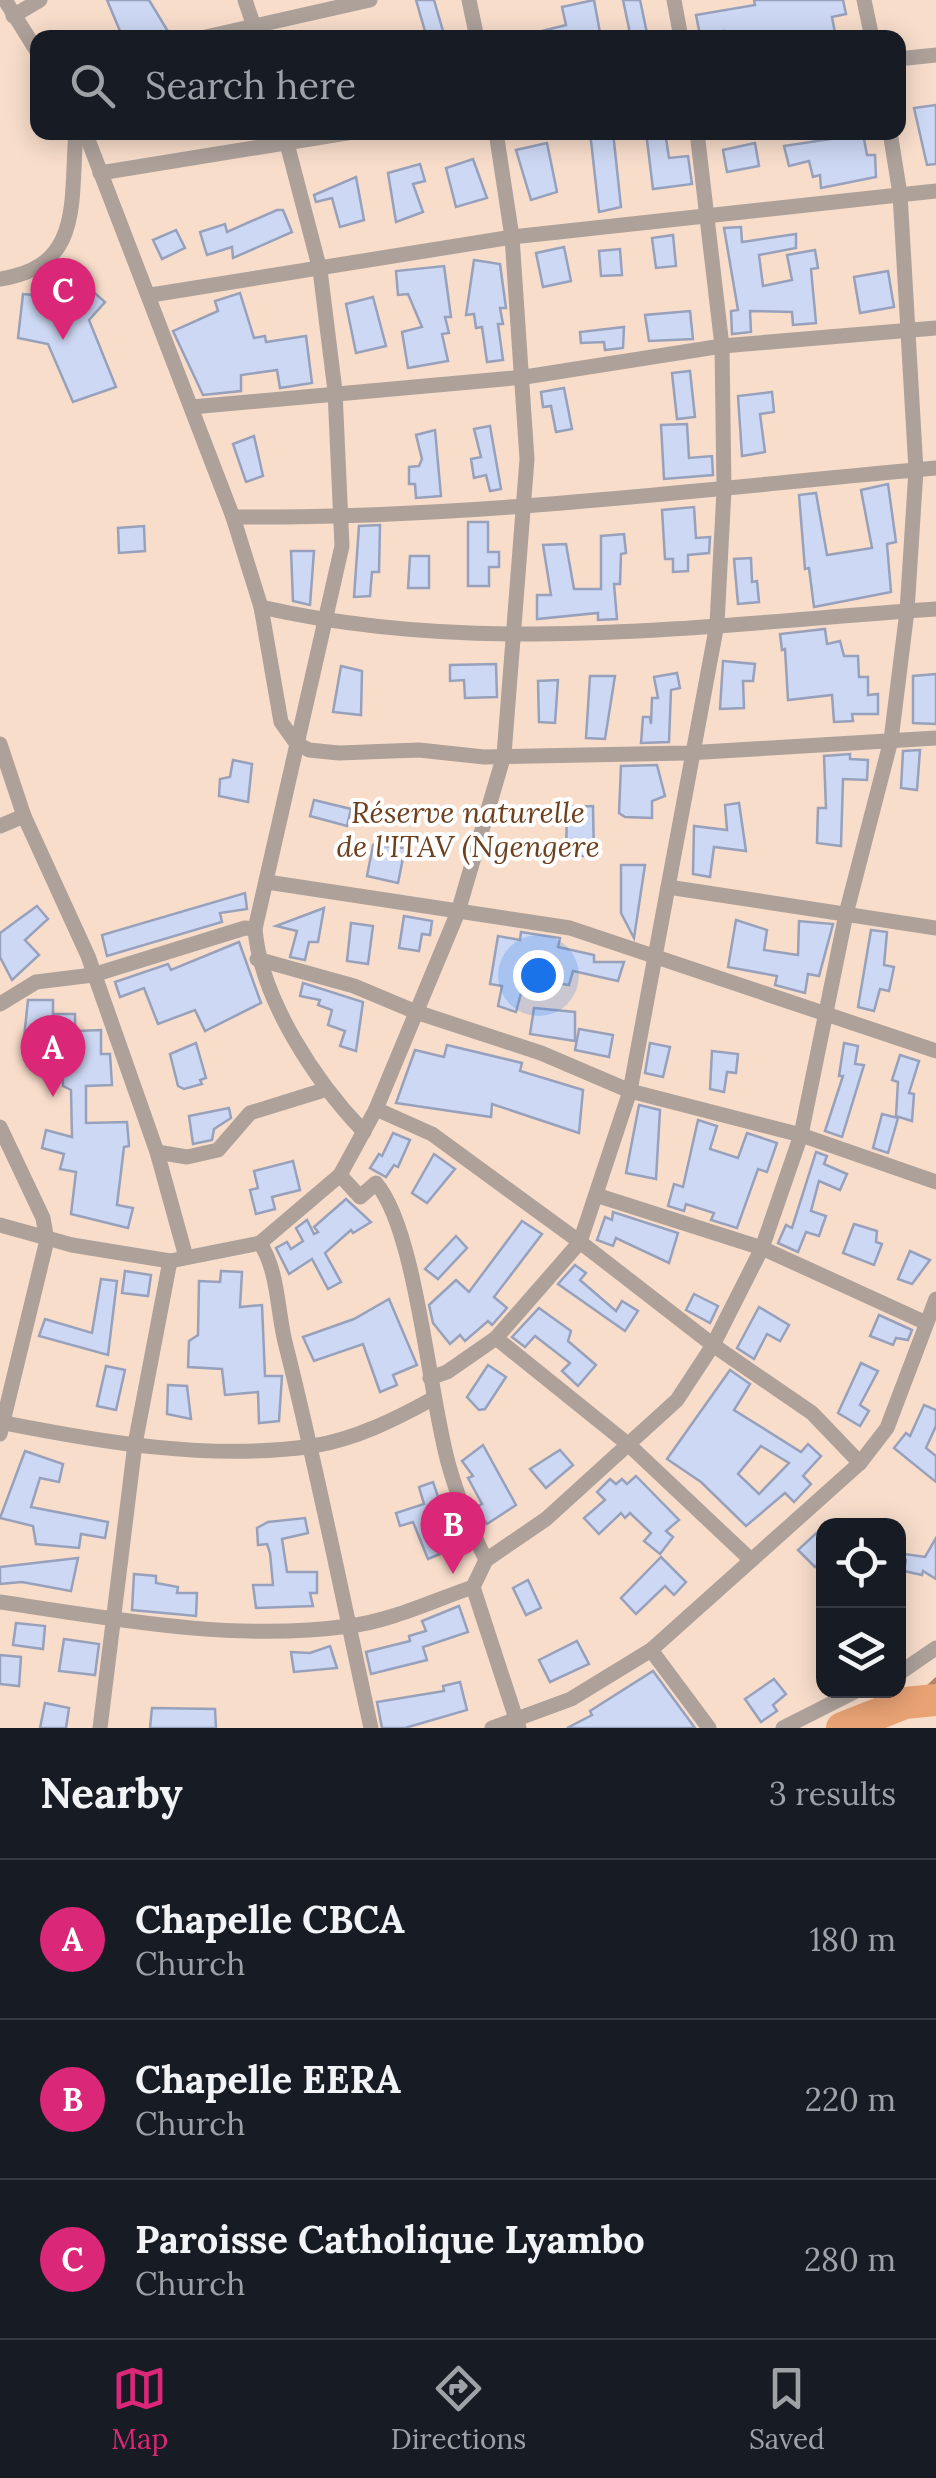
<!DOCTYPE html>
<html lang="en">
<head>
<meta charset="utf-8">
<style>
	body { margin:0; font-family:Lora,serif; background:#20242c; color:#f1f3f6 }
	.controls { position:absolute; right:30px; bottom:30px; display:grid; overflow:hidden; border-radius:20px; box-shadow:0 5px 25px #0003 }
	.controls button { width:90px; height:90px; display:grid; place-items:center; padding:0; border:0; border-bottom:2px solid #363941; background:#171b24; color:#f1f3f6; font:50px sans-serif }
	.you { position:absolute; left:538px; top:975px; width:35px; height:35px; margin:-25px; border:8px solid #fff; border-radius:50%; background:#1a73e8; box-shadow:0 0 0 15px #1a73e833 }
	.badge { display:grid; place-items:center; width:65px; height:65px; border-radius:50%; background:#db2777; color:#fff; font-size:32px; font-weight:700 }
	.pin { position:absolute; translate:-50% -82px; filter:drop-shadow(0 2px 5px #0008) }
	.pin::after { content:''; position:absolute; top:52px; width:35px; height:30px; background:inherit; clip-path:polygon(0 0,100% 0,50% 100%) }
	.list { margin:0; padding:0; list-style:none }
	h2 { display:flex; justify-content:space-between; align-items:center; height:130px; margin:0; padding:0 40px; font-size:42px }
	h2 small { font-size:32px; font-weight:400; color:#9ea1a6 }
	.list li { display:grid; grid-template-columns:65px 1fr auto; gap:30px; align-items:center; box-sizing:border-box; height:160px; padding:0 40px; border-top:2px solid #363941 }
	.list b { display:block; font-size:38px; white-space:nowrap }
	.list p { margin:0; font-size:32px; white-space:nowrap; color:#9ea1a6 }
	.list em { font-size:32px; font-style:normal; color:#9ea1a6 }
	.icon { flex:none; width:55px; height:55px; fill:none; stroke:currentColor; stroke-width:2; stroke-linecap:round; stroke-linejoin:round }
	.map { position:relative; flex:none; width:936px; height:1728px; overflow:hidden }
	.search { position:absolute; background:#171b24; box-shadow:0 5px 25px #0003; left:30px; right:30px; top:30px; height:110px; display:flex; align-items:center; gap:25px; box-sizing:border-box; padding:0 35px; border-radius:20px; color:#9ea1a6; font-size:38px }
	.sheet { height:610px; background:#171b24 }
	nav { display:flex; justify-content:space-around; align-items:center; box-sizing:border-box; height:140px; border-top:2px solid #363941; background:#171b24; font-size:28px; color:#9ea1a6 }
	nav a { display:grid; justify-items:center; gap:5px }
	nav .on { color:#db2777 }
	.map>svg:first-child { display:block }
	.green { fill:#f8ddcb; fill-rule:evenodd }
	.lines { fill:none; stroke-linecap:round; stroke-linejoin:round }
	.stream { stroke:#b68260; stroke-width:5 }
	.river { stroke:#e8a274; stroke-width:32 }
	.building { fill:#cdd8f4; stroke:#98a1bb; stroke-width:2.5; fill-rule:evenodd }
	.street { stroke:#ada19a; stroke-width:15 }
	.labels { text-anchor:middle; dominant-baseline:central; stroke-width:8; stroke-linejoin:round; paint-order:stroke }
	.park-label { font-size:30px; font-style:italic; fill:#6d3f1d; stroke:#fff }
</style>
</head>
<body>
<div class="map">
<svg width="936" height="1728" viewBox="0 0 936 1728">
	<rect width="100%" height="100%" fill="#fcf0e9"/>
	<path class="green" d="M0,0H936V1728H0ZM38,38H898V132H38ZM824,1526H898V1690H824Z"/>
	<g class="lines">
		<polyline class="stream" points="914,1701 936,1680"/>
		<polyline class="river" points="842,1728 905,1703 936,1700"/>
	</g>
	<g class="building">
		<polygon points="107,0 149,0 172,38 123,38"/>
		<polygon points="416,0 434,0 445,38 427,38"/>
		<polygon points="594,0 601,38 538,38 538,32 566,25 562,7"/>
		<polygon points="623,0 640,0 648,38 631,38"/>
		<polygon points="754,0 843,0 846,14 832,17 836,38 726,38 724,31 700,35 696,15 755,5"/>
		<polygon points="936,105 936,164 927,165 914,108"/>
		<polygon points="590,132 613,132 621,207 599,212"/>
		<polygon points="646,132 665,132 669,158 688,156 692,184 653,189"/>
		<polygon points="863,134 867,155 875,155 876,177 821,188 820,175 813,177 809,161 789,166 784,146"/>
		<polygon points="547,143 557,192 531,200 516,150"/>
		<polygon points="755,143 759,166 727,172 723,150"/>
		<polygon points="473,159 487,198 456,207 446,168"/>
		<polygon points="420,164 425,181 413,184 423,212 396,222 388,173"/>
		<polygon points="356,177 364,220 340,227 332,198 316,202 314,195"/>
		<polygon points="277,210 283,210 292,232 233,258 232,247 207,255 200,232 225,224 227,232"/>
		<polygon points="741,227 742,242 796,234 796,248 759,255 763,286 792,280 787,255 815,250 818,268 811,269 816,323 793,325 792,312 750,311 751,332 732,334 731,311 738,310 724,228"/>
		<polygon points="176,230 185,248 162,259 153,240"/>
		<polygon points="673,235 676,266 656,268 652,238"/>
		<polygon points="564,247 571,281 543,287 536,253"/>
		<polygon points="620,249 622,275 601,276 599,251"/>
		<polygon points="474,260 500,264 506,308 500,308 503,324 498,324 503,360 487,362 482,327 476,328 474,314 466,315"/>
		<polygon points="444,266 451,317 445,317 449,333 442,334 448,361 408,368 402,332 422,327 408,294 398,295 396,271"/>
		<polygon points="888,271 894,307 860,313 854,277"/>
		<polygon points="73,274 105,302 89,320 116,387 73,402 48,344 18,338 23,294 47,296 65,288"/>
		<polygon points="240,293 254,338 265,336 266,342 306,336 312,383 280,388 277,370 241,375 241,391 203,395 173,331 218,311 215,301"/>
		<polygon points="373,297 386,346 356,353 346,304"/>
		<polygon points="690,311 693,339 649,341 645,315"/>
		<polygon points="624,327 623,348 605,350 604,342 581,343 580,332"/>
		<polygon points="690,371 695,417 677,419 672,373"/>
		<polygon points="564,388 572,429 556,432 551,406 543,407 541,392"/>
		<polygon points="772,392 774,412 760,414 765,452 742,456 738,396"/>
		<polygon points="687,424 689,458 712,456 713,475 664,479 661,425"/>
		<polygon points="490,426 501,489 490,491 486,475 474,478 471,459 481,457 474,429"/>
		<polygon points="435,430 441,496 416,498 415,484 409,484 409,467 419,466 422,459 416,435"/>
		<polygon points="254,436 263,476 246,482 233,444"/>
		<polygon points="888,484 896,542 887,544 891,592 814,607 809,568 805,569 799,495 816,493 827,555 872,548 861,490"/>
		<polygon points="694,507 696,538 710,537 709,553 688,555 688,571 673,572 673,559 665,559 662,510"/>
		<polygon points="468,522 488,522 488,552 499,552 499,567 489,567 489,586 468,586"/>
		<polygon points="380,525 379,572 372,572 370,596 354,597 359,526"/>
		<polygon points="144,526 145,551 119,553 118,528"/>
		<polygon points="624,534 626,553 621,554 620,584 614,584 617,619 598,620 598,613 537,619 537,595 551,595 543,545 566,544 574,589 601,589 601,536"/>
		<polygon points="291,551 314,551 310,605 293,601"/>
		<polygon points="410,556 429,556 429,588 408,588"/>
		<polygon points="751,558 752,582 757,581 759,602 738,604 734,559"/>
		<polygon points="825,629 827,644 840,641 844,656 858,656 859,677 868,677 868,695 878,694 878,714 852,714 853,721 834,722 832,695 788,700 785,649 782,650 780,634"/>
		<polygon points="723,661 755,664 753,681 743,681 744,708 720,709"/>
		<polygon points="496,664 497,697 465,698 464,680 450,681 450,665"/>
		<polygon points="341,666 362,671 361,715 333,712"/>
		<polygon points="677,673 680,688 671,690 669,742 641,743 643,717 650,717 651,724 652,698 658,698 654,677"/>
		<polygon points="936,674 936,724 913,723 913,676"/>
		<polygon points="590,676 615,676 605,739 586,738"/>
		<polygon points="558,680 555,723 539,722 538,681"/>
		<polygon points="920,750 917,790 901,788 903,751"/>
		<polygon points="850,754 850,759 868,760 867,780 843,779 841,846 817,843 818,808 826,808 824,756"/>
		<polygon points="233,760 252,764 248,802 219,796 220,779 230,777"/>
		<polygon points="657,765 665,796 652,801 652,818 625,817 619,813 621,766"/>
		<polygon points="314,800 351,809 347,826 310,816"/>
		<polygon points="739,803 746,851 714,847 710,877 693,874 694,826 727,830 725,805"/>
		<polygon points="593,806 594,856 566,856 567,807"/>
		<polygon points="373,845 405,848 398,883 367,876"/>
		<polygon points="621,865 645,865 634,938 621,913"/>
		<polygon points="245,893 247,909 220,913 222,922 107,956 102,935"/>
		<polygon points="37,906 48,919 25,940 39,955 12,980 0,957 0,933"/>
		<polygon points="324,908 318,942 309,942 305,960 290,957 297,931 276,926"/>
		<polygon points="404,916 432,921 430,935 422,934 419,951 399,948"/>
		<polygon points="736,920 767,930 764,950 798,955 799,921 833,924 819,976 808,974 805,993 775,985 777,976 728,967"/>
		<polygon points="351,923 373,926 368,964 347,961"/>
		<polygon points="871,930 887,932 884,965 894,967 889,991 880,989 874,1011 858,1007"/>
		<polygon points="521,932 560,938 558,947 594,955 594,962 624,962 618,981 573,971 569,985 525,978 516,1012 498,1006 502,986 490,984 498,936 520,940"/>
		<polygon points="239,942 261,1003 205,1031 195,1010 158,1024 144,988 120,997 115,982 168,964 171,970"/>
		<polygon points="303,983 363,1002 356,1051 340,1046 345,1031 328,1025 332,1010 318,1005 320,1000 300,996"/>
		<polygon points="28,1000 53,1000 53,1014 75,1014 75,1031 101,1030 101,1054 110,1054 112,1085 86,1086 86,1123 127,1122 129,1146 124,1147 117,1205 133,1208 128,1228 71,1214 76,1172 60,1169 64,1154 42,1148 46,1130 72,1137 71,1090 63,1086 62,1037 24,1038"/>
		<polygon points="534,1008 575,1012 575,1041 530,1034"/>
		<polygon points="579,1029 613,1035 609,1057 575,1050"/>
		<polygon points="196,1043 206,1078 200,1080 202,1084 184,1089 178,1086 170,1054"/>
		<polygon points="650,1043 670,1047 663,1077 645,1073"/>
		<polygon points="844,1043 858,1046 855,1064 864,1065 842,1137 825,1131 843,1076 839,1076"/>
		<polygon points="447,1045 522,1063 520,1071 583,1090 579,1133 492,1104 491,1117 396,1103 415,1050 444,1057"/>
		<polygon points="712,1051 738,1054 736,1073 727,1072 724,1092 710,1089"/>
		<polygon points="900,1055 919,1061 909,1093 914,1094 912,1121 896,1116 898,1082 892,1080"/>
		<polygon points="639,1105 660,1110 656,1179 626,1173"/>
		<polygon points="229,1108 231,1118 214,1129 212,1140 193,1144 189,1116"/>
		<polygon points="882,1114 898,1118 888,1153 873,1148"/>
		<polygon points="698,1120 717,1126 710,1149 738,1158 747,1133 777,1143 767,1172 758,1169 737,1228 711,1220 714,1213 686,1204 684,1211 668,1206 674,1184 683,1187"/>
		<polygon points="393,1133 410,1140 398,1167 394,1165 386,1177 370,1168 379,1154 382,1156"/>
		<polygon points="816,1152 827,1156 824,1164 847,1174 840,1190 819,1181 811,1211 826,1216 819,1236 806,1232 798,1252 778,1243 786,1225 792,1228"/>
		<polygon points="434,1154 455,1169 427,1203 412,1193"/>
		<polygon points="293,1161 300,1190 272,1197 275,1209 256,1214 250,1190 258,1188 254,1171"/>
		<polygon points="346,1199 371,1222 353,1233 351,1230 325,1253 341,1282 328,1289 312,1259 289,1274 276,1248 287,1242 291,1249 303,1241 296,1228 307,1220 314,1234 318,1232 314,1227"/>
		<polygon points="613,1212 678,1233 669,1263 616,1238 613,1246 597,1240 605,1217 612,1220"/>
		<polygon points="522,1221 542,1234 494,1297 507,1308 492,1325 488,1321 465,1341 460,1335 450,1344 433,1323 429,1305 456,1280 469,1292"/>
		<polygon points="854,1224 877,1231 876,1242 882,1244 874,1265 843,1253"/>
		<polygon points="456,1236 467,1248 438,1279 425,1269"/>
		<polygon points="910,1251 930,1260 912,1284 898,1279"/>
		<polygon points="575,1265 586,1273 580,1280 616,1311 622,1301 638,1311 625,1331 558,1284"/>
		<polygon points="125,1271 151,1275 148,1296 122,1293"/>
		<polygon points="221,1271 242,1272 240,1307 262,1305 265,1376 282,1376 279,1421 259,1423 258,1392 225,1395 222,1369 188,1367 189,1341 198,1335 199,1281 220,1282"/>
		<polygon points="101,1279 117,1281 108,1355 39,1336 45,1319 92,1333"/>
		<polygon points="694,1294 718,1306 710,1323 686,1310"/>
		<polygon points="389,1299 417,1365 393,1375 397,1385 380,1392 363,1344 314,1361 303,1337 354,1319"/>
		<polygon points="759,1307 789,1325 780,1341 767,1334 754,1359 737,1348"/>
		<polygon points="539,1308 571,1331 568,1341 596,1365 578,1386 562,1371 570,1363 535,1336 525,1347 512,1337"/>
		<polygon points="879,1315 912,1330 908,1340 896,1338 893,1345 870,1336"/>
		<polygon points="861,1363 878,1371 860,1405 869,1411 860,1426 838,1413"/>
		<polygon points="488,1365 506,1377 485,1409 479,1410 467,1397"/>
		<polygon points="106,1366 125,1370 116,1410 97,1406"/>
		<path d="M730,1370L750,1384L734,1410L801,1452L808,1444L821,1456L803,1476L811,1484L794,1502L785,1493L746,1526L701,1482L667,1459ZM761,1446L789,1463L759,1494L738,1474Z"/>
		<polygon points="168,1385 187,1386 191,1419 167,1414"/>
		<polygon points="924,1405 936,1410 936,1426 926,1448 936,1456 936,1482 894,1448 906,1433 910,1436"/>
		<polygon points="483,1445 516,1505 487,1524 476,1507 482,1504 468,1478 473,1476 462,1461"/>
		<polygon points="560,1450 573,1465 546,1488 530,1469"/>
		<polygon points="25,1451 63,1464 59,1482 40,1478 31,1507 108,1522 105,1538 81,1534 79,1548 36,1544 33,1526 0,1518"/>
		<polygon points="636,1476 679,1520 666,1531 673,1537 660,1554 644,1541 651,1533 630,1513 625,1518 621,1513 599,1534 584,1518 605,1500 597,1492 610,1479 616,1484 622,1479 627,1484"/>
		<polygon points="433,1482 449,1529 453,1527 461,1545 428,1559 413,1522 400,1526 396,1513 424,1504 419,1487"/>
		<polygon points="305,1518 308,1533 282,1539 287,1572 317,1572 317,1593 310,1593 313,1606 256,1608 253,1585 273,1585 270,1553 267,1544 258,1545 257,1528 268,1522"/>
		<polygon points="824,1526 824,1559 815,1567 798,1550"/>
		<polygon points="936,1538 936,1579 923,1571 922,1575 904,1571 906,1560 898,1553 925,1557"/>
		<polygon points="661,1557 686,1582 674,1595 665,1586 636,1614 621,1598"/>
		<polygon points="78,1558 71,1591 22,1582 0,1584 0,1567"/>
		<polygon points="134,1574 156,1576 156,1583 178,1587 177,1593 197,1593 196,1616 132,1610"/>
		<polygon points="528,1580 541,1608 526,1615 513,1588"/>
		<polygon points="459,1606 468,1632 423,1647 427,1660 371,1674 366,1652 410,1641 409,1636 426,1631 422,1621"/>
		<polygon points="16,1623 45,1626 43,1649 13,1645"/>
		<polygon points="64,1639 99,1644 95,1675 59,1671"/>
		<polygon points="577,1641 589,1664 550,1682 539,1660"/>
		<polygon points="330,1646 337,1668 294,1672 291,1652 310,1653"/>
		<polygon points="0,1655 21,1657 19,1686 0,1684"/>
		<polygon points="653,1671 695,1728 567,1728 592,1715 590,1711"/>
		<polygon points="774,1679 786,1694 773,1705 777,1711 761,1722 745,1699"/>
		<polygon points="460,1682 467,1710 405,1728 382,1728 377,1702 444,1691 443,1686"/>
		<polygon points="45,1703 69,1708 66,1728 40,1728"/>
		<polygon points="152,1708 215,1709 216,1728 150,1728"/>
	</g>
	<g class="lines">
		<g class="street">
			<polyline points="5,0 38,53"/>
			<polyline points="245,0 258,38"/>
			<polyline points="469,0 477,38"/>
			<polyline points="674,0 681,38"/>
			<polyline points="864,0 872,38"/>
			<polyline points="13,16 40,0"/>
			<polyline points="201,38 370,0"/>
			<polyline points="898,59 936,55"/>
			<polyline points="85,132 233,517 261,607 281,722 296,743 309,750 339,753 419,750 484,757 687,753 936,738"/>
			<path d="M284,132L320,270L335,391L342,546L255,929C261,1000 316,1082 364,1132"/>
			<polyline points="100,173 353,132"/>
			<path d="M0,279C84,267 70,200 76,132"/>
			<polyline points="151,295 512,237 936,191"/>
			<polyline points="192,407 525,377 722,346 936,328"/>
			<path d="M233,517C468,519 702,489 936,468"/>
			<path d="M261,607C483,658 712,624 936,609"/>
			<polyline points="0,744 24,816 88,956 157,1152 186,1257"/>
			<polyline points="0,826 24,816"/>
			<polyline points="267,882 570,928 936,1051"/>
			<polyline points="668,887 936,928"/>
			<polyline points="257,959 354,986 416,1012 541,1053 630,1091 801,1135 936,1182"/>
			<polyline points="0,1004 36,982 93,975 245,928 255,929"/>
			<polyline points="376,1109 432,1134 580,1242 713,1345 812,1413 860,1463"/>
			<polyline points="0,1127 43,1218 47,1240 0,1434"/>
			<polyline points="157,1152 187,1157 218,1150 250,1113 324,1090"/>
			<path d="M340,1175L360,1197L376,1183C417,1231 429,1398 449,1466C458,1498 471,1530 486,1560"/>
			<polyline points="599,1196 762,1248 924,1322"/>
			<polyline points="0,1225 72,1245 170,1261 260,1243 340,1175 376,1109 458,912 504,755 527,459 512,237 496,132"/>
			<path d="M260,1243C279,1272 277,1313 286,1346C318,1473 343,1600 371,1728"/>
			<polyline points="496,1338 629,1445 751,1560"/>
			<polyline points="430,1378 447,1372 496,1338 580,1242 630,1091 717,624 724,490 722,346 697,132"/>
			<path d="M0,1422C101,1442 210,1461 313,1446C356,1439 396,1419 434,1398"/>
			<path d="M0,1602C113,1619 235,1642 349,1626C391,1621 432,1601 473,1587"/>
			<polyline points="651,1650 709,1728"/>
			<polyline points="898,1674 936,1648"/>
			<polyline points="100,1728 135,1444 170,1261"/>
			<polyline points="492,1728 571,1699 651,1650 860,1463 887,1428 936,1299"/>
			<polyline points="519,1728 473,1587 486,1560 546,1519 677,1400 713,1345 762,1248 801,1135 846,914 891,740 907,611 916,470 900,194 890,132"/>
			<polyline points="783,1728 858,1690"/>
		</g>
	</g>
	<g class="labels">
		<g class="park-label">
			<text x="468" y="812">Réserve naturelle<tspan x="468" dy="34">de l'ITAV (Ngengere</tspan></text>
		</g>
	</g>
</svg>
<div class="controls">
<button><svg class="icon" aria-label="locate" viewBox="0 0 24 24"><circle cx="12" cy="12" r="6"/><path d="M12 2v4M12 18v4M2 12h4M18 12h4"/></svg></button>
<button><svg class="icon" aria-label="layers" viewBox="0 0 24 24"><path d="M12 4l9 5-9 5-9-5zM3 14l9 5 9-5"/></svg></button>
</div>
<div class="you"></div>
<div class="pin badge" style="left:53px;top:1097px">A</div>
<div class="pin badge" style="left:453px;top:1574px">B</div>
<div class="pin badge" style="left:63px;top:340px">C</div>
<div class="search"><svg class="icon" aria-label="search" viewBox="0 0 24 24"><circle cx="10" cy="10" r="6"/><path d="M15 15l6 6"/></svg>Search here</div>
</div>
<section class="sheet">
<h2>Nearby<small>3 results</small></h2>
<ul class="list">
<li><span class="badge">A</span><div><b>Chapelle CBCA</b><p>Church</p></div><em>180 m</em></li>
<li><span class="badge">B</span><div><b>Chapelle EERA</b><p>Church</p></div><em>220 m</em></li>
<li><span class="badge">C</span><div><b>Paroisse Catholique Lyambo</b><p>Church</p></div><em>280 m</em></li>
</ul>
</section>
<nav>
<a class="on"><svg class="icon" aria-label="map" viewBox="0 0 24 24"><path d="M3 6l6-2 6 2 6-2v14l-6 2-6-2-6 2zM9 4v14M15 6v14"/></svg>Map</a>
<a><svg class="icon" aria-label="directions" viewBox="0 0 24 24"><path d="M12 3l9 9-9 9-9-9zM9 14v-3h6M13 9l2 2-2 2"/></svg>Directions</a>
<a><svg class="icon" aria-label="saved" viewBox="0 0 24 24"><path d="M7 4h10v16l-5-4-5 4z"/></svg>Saved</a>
</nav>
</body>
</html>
